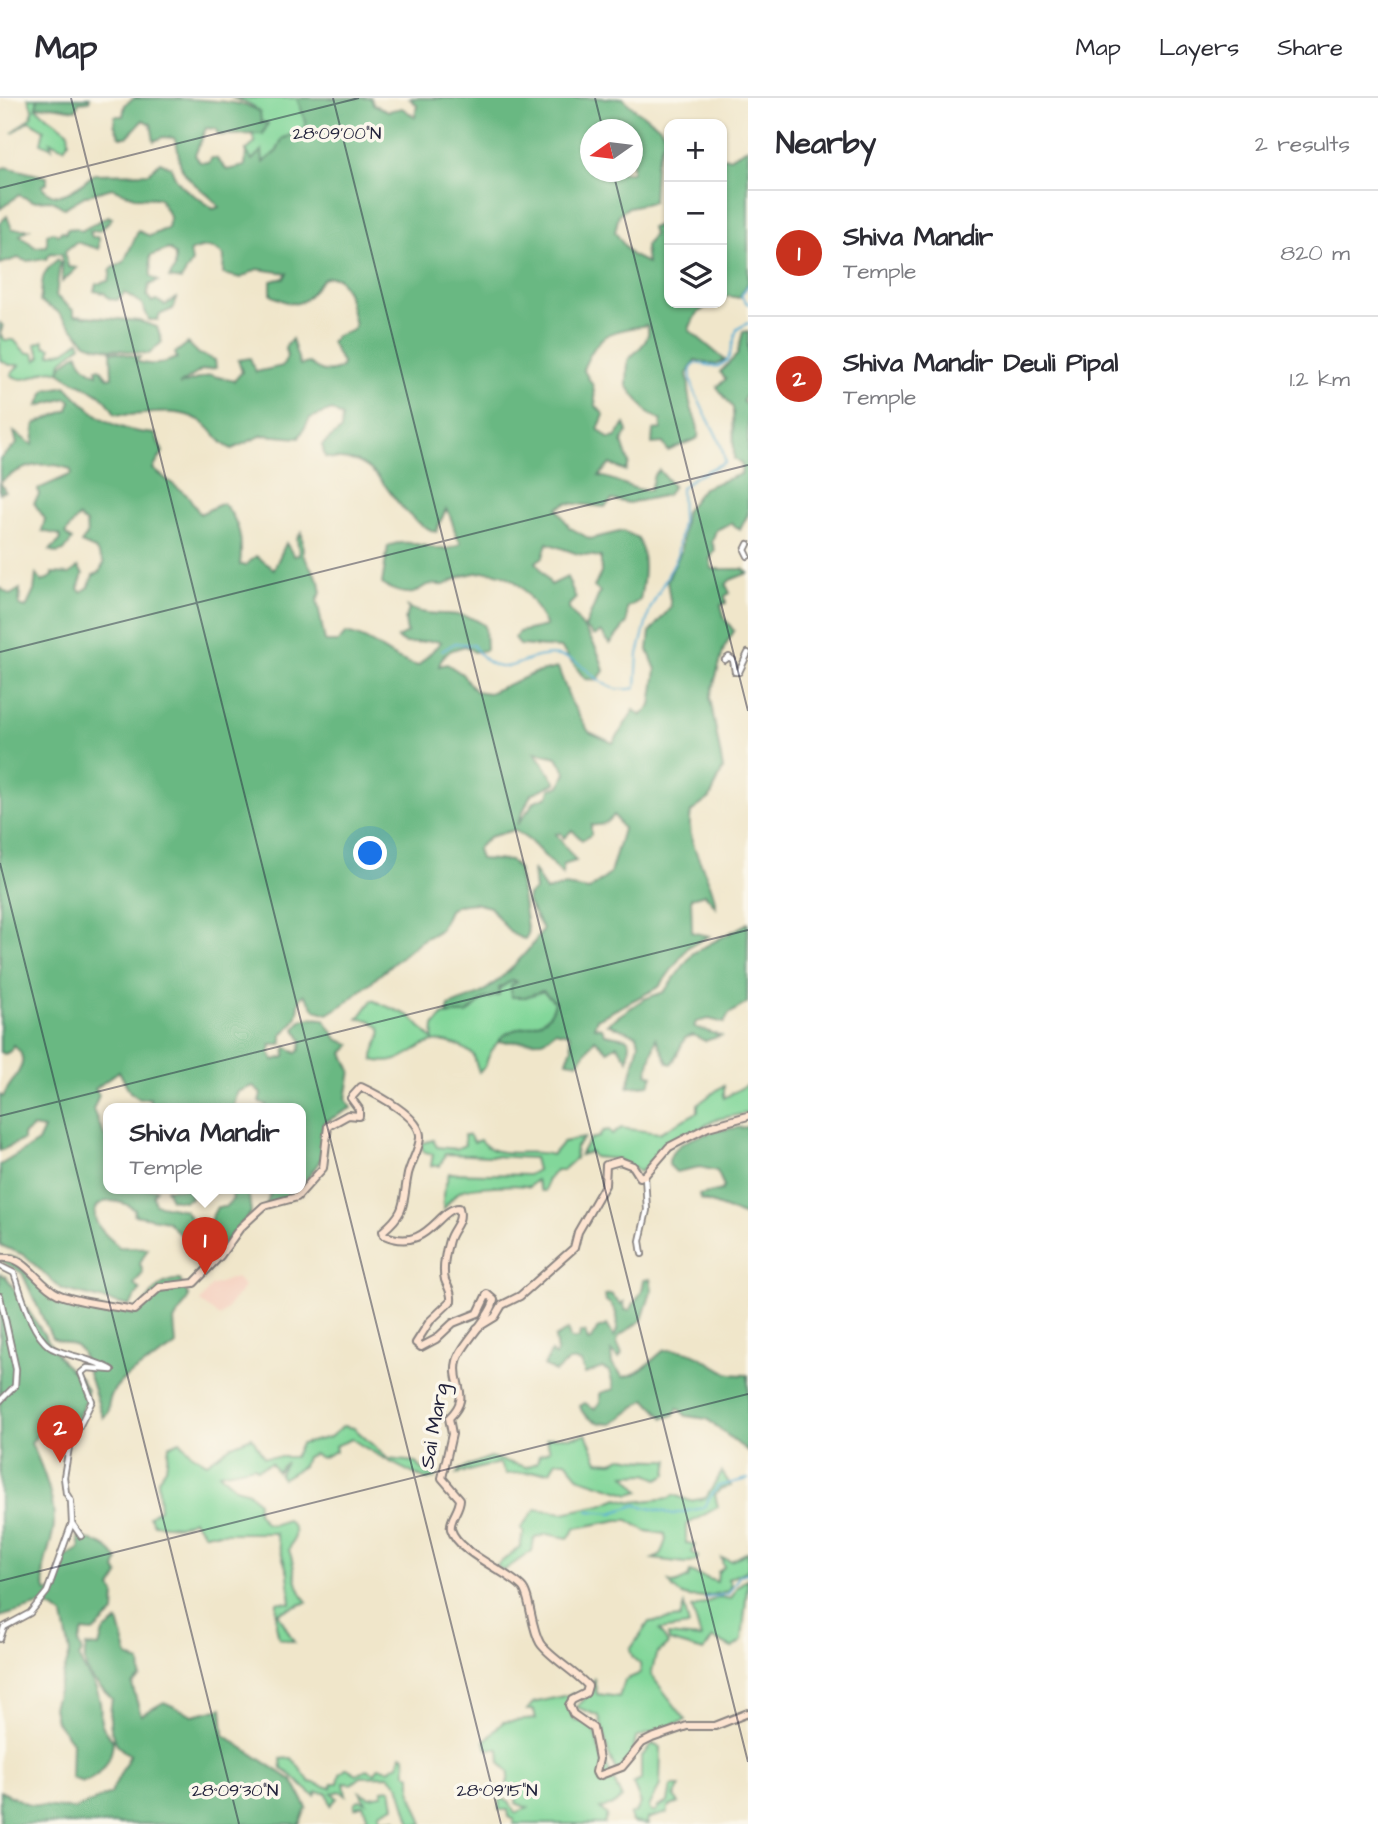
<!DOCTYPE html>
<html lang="en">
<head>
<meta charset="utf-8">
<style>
	body { margin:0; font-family:"Architects Daughter",sans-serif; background:#f7f7f7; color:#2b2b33 }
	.controls { position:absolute; right:21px; top:21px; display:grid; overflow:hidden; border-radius:14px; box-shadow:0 2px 5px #0004 }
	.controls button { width:63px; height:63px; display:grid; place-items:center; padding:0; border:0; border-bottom:2px solid #e1e1e2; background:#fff; color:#2b2b33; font:35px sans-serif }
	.compass { position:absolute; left:580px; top:21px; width:63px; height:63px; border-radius:50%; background:#fff; box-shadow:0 2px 5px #0004; rotate:256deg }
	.you { position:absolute; left:371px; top:756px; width:24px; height:24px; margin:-18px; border:5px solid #fff; border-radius:50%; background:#1a73e8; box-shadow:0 0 0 10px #1a73e833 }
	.badge { display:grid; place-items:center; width:46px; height:46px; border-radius:50%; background:#c8321e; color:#fff; font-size:23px; font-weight:700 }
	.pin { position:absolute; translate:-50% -58px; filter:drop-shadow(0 2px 4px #0008) }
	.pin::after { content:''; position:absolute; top:37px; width:24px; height:21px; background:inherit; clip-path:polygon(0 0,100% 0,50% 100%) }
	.popup { position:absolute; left:103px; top:1005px; width:203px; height:91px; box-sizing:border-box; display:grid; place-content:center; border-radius:14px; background:#fff; filter:drop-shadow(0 2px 5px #0005); font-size:23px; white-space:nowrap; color:#7c7c81 }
	.popup b { font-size:26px; color:#2b2b33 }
	.popup::after { content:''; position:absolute; left:50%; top:100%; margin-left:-14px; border:14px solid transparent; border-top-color:#fff }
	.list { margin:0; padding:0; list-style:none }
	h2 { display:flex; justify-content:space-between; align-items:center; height:91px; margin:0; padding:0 28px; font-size:30px }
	h2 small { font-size:23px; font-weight:400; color:#7c7c81 }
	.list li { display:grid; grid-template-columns:46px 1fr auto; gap:21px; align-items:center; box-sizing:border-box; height:126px; padding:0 28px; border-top:2px solid #e1e1e2 }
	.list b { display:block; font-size:26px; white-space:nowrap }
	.list p { margin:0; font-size:23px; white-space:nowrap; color:#7c7c81 }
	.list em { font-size:23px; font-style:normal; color:#7c7c81 }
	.icon { flex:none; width:38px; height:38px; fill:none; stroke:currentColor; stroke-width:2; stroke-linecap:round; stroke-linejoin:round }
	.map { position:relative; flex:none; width:748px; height:1726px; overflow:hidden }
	header { display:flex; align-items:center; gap:42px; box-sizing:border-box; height:98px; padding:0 35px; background:#fff; border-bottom:2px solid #e1e1e2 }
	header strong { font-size:33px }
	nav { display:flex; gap:38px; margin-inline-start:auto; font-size:24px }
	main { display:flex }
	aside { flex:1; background:#fff }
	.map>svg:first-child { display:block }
	.built { fill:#f5d3c2 }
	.green { fill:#82d79a; stroke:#527c6a; stroke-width:2 }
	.forest { fill:#69b882; stroke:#466d5e; stroke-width:2; fill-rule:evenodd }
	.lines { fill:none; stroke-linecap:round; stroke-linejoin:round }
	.stream { stroke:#56add3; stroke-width:2 }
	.street-casing { stroke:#898482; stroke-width:8 }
	.secondary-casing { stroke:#898482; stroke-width:10 }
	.street { stroke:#fff; stroke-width:4.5 }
	.secondary { stroke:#fde4d1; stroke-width:6 }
	.ticks { fill:none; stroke:#22223b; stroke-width:2; stroke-opacity:0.45 }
	.labels { text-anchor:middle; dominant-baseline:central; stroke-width:7; stroke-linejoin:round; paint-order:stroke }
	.street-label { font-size:21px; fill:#22223b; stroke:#fbf7ec }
	.ticks-label { font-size:18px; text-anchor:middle; fill:#22223b; stroke:#fbf7ec; stroke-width:7; stroke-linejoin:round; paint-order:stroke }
</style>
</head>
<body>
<header>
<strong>Map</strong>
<nav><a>Map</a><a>Layers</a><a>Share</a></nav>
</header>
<main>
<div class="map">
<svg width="748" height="1726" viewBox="0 0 748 1726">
	<rect width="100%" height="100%" fill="#fbf7ec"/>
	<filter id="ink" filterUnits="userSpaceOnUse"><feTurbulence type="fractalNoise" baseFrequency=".0143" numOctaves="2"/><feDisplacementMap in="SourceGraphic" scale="14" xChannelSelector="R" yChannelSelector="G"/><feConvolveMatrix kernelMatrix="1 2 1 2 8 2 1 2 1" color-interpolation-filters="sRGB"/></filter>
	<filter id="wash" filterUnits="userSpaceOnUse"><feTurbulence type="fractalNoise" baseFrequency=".00686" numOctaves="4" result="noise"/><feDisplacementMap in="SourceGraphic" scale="28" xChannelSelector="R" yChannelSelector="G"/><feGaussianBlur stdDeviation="1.57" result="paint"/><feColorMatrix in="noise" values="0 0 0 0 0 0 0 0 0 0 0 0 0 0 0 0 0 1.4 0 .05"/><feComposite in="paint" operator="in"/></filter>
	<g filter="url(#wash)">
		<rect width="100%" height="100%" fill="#f0e6ca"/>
		<polygon class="built" points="236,1179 244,1189 220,1219 200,1204 211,1188"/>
		<g class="green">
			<polygon points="28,0 38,0 36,10 68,33 69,43 64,50 50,44 52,50 41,45 44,32 29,23 12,35 31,19 33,13"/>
			<path d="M231,0H297L306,25L304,31L282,41L277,53L262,65L261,53L252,63L246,53L255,45L252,36H263C257,8 260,8 231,0Z"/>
			<path d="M0,225L3,228L0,236L5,242H14L26,255H34L36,263L41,258L35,246L44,243V248L51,250L50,257L65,253L79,243L81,247L62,263L59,274C42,266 29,290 11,277L19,267H9L0,262Z"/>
			<path d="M513,882L525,899L543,893L555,904C547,945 499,915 485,969L479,974L473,956C419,920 415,974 373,962C372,949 383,943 380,930L370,922L358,921L372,902L410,918L433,942L434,928L443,917L467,915L484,901L499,897V891Z"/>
			<polygon points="748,986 748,1015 717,1021 671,1046 640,1074 616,1061 594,1059 590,1054 580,1057 590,1041 599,1039 603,1033 609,1032 612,1037 621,1030 659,1035 698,1014 698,1006 724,987 724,1000"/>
			<path d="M464,1037H469L474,1044L480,1042C496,1064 530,1049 552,1057L563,1044L584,1040L576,1049L575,1061L563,1072H556L547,1083L545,1093H541L536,1082L529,1089C522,1085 471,1089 463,1092C454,1096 449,1104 443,1112V1096L449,1075L528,1077L537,1072L534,1060L445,1056L440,1068H431L433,1056L424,1054L420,1046L433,1042L437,1049L456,1051L465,1047Z"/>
			<path d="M343,1328L354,1330L388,1361L416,1364L427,1377L438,1375L435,1380L426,1382C400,1369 376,1358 352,1341L335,1348L336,1353L322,1360L313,1356L306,1359L303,1368L282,1381L279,1377L286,1364L277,1374L271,1365L257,1371L255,1368L219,1375L236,1390L249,1394L258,1404L257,1414L265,1425L272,1427L287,1422C299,1432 294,1439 289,1452C296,1470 294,1489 307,1504L278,1515L294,1544L279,1540L276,1527L277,1504L291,1505L288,1476L275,1435H204L193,1422L179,1428L154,1426L149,1418L160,1411L158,1381L166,1370L169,1348L180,1343L192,1356L207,1365L232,1347L252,1339L264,1359H294L301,1346L330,1339Z"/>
			<path d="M586,1336L598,1363L612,1364L624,1359C639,1363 654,1362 669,1362L667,1376L658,1381L647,1376L625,1377L640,1393L630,1396L580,1380L566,1363H556L550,1373L506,1376L499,1365L457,1376L459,1372L490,1359L526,1369L537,1365L539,1357L550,1352L546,1341C558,1336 574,1342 586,1336Z"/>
			<polygon points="722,1374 731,1388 720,1391 715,1397 718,1409 686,1427 686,1445 695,1446 692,1454 698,1459 696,1463 685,1465 653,1461 660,1458 666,1442 665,1436 646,1433 628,1422 618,1422 576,1430 568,1440 546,1436 534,1441 532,1453 503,1473 496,1468 520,1449 524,1434 521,1430 536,1411 563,1415 601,1407 618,1400 633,1404 670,1400 674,1397 690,1403 706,1400"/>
			<path d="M748,1454V1472L728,1481L731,1486L728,1493C704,1498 683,1508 669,1484L675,1486L688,1480L690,1474L717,1484L718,1474L724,1469L721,1460L731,1463Z"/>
			<polygon points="748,1480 742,1543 732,1550 713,1540 704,1553 669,1543 668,1537 701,1540 692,1510 720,1499 731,1501 737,1489"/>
			<polygon points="684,1507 689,1528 659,1532 668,1546 656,1557 651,1577 686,1622 636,1640 631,1662 618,1677 609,1657 599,1618 576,1609 584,1602 594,1581 597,1596 619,1599 625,1582 641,1575 640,1566 633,1560 630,1552 649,1524 680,1520"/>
			<polygon points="572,1596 570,1613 575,1623 594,1625 599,1652 622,1700 614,1707 600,1710 607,1717 604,1726 513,1726 514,1722 508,1719 508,1712 499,1712 499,1700 509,1703 515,1715 528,1710 516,1705 517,1697 507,1687 509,1675 500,1664 499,1651 487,1651 485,1643 503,1624 536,1621 534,1612 527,1612 533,1605"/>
			<polygon points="653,1646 661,1650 660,1687 649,1709 651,1714 656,1714 658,1709 668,1704 671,1688 680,1688 674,1699 679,1705 668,1709 668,1715 647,1721 648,1726 632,1724 630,1717 636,1714 641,1705 633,1686 641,1682 641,1659"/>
			<path d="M401,1657L405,1658L406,1675L411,1678V1694L423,1726H411L399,1687L389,1678L361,1679L352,1686L344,1685L346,1697L340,1693L332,1695L337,1700L331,1707L327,1695L317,1694L315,1698C302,1690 296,1678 282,1671L281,1661L292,1660L310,1684L331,1690L333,1685H338L340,1676L347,1670L357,1676L367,1671L375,1675L379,1669L388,1672L399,1666Z"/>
			<polygon points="391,1691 394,1708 380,1715 381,1722 395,1721 399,1726 361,1726 359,1723 368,1720 363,1707 355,1710 355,1705 359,1702 366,1704 360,1694 370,1699 382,1697 383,1692"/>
		</g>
		<g class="forest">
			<polygon points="38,0 90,0 89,3 79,4 76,12 51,8 36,9"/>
			<path d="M135,0C162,0 245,0 260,14L261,24L268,25L263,36L218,37L216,31L206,30L195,57L200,64L209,65L211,60H216L227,72L245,68L246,53L252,62L262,52L263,65L277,53L282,41L304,31L306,25L297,0H371L373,6L388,13L402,10L415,19L417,7L409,0H623C639,20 664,22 669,46L663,44L655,68L653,104L629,109L619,116L615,134L631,157L647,165L645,149L653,137L651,130L669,123V205H715C700,211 694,216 689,232L725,262L716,267L695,262L687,276C690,286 689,291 689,299C690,314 700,324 698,340L668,353L663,345L652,346L653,332L661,331V322L648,315L627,288L628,262C637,252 653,242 647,227C608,235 600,232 583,271L593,288L596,308L604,317L598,331L609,341L616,339L625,326L628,333L622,344L629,365L626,373L610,366L599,378C618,381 631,393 650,392L654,377L659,372L673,388L667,397L629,405L612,402L605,409L567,405L557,410L569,429L590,441L623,433L638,440C647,460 644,481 640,502L627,510V525L610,546L601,534L594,538L585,529L600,494L594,489L601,475V459L578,456L547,445L543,459L536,464L551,487L567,479L576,500L569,507V511C585,532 598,547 604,573L597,582L585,581L561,550L520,547L515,540L519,534L546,528C527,491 510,463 463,478C456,480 450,485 444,487C438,488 433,485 428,487C423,488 418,494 413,495C403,496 390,492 382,486L388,448C416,436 439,462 461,445C452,434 455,423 446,411L436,434C394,418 389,377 358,364C347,360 336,362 325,359L322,347L341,332L342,319L332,312L310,320L299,340L263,337L232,351C217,345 213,330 199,322C171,307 143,320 115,316C101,288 83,292 59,274L63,266L78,255C79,264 88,273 97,276V270H100L108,280L112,279L111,253L140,259L136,263C154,269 161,266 177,260L175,255L188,245L199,256L215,262L216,270L202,272L179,287L210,277L234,283L242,274L238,262L250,260L256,274L283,268L287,259L285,249L292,241L300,267L309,265C320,273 326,277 341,270L342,265L331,244L336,238L353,232L355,227L347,194L338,180C316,172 316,201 298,205C290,207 279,201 271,197V183L284,180L287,175L257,171L241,180L223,176L224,158C214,147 203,147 190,154L192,164L181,182L169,180L175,170V157L169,151L150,158L151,179L158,183L149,187L147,198L152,204L156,202L165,207L176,200L173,211L159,217L158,222H149L142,206L125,195L117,202L110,201L104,195L94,193L96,186L109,183L111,171L124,164L138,133L150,138L168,130L170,119L159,100L135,99L112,90L85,98L64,110L51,102L33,103L19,97L0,111V71L6,69L47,79V85L42,88C56,110 81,87 94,76L149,75L160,64L171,69C178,93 196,96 213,111L219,109C209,94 188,86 181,68C177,58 180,50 174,40L163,39L154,43L151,26L143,22L127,39H120L114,26L115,18H123L125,6ZM590,32H632V74H590Z"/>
			<polygon points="748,50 748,185 739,200 728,198 722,201 722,59 729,60"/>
			<polygon points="7,118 12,131 29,131 20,137 35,149 47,148 47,136 53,134 58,137 62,133 66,135 67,131 77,130 81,133 108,118 112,120 101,132 90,134 92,139 99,139 99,151 76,144 65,153 68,169 77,170 62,184 62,156 51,155 46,161 26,163 18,160 0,166 0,125"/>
			<path d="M58,161L60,165L56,198L74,213V217L139,223L157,229L162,244L149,256L97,249L86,245L57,213L40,204C44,180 38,178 58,161Z"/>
			<path d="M748,233V293L743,303L748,310V416L740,432L731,425L716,432L712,444L715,452L710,461L712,471H743L748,475L730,482L726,487L730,495L725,498L726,505L721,507L725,521L734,533L724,550L710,600L723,671L710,700L691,714C684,751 712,774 716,809L705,796L691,800L692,834L709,838L688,849L659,889L597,921L594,929L602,930L605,936L626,940L630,945L628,962L617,947L608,953L595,941L578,965L567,963L572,949L569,936L555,933L543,943L498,944C513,921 548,937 555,904L543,893L525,899H511V887L517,884L513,882L499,890V897L484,901L467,916H447L449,908C459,903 472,900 481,895C502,882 531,852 543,831L527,804L528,797L535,792L533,771L546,793L565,788L589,792L610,776L623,731L614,717C608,726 600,728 591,727V737L582,742L572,732L564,740L561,735L556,736L576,763L563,767V777L530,743L514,732L489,739L477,751L480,761L511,763L518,771L528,836L525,841C509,839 500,820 490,809L474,805L457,807L449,812L440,832L420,843L346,905L328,916L315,912L304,896C297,903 300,909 297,918C294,927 287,931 282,936V946H271L270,955L274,962L285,959L286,948L296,955L300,952L302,942L295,931C302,918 310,920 324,921L337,941L351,947L343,955L351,973L346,1001L351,1010L325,1024L322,1040L325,1055L301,1090V1011H264L267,1007L259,1004L261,996L253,988L237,994L234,1009L237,1011H168L163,1004L150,1007V1000L140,1001L130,994L119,973L95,991L99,997L93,1012L109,1048V1091H157L153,1097L155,1106L185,1112L196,1129L182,1139L167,1123L134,1117L135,1112C122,1100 88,1097 96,1123C99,1133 112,1142 119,1149L148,1150L140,1165L143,1175L134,1186L140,1192L129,1208L61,1191L24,1157L0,1147V1067L38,1044L44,1031L33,1029L23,1037V1042L0,1053V997L3,999C10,981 36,964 13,947L11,953L5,956L0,954V490L10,497L20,491L19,508L26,510L34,493L36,476L42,484L53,478L52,475L70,476L78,469L83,476L78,491L81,494L89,489L93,477L99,475L104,465L95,451L81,445L87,437L86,425L78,419L65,436L72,442L64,453L57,455L50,452L60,443V437L42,433L45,421L34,405L39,397L38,391L72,376L70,371C44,362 22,367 0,384L5,393L0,395V361L17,346L14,334L33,347L35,326L68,312L71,303L67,300L38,308L46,292L66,288C94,318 113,333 155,336L163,354L153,371L188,398L200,416L223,405C240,423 243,443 240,467H246L256,458L274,471L286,445L294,458L299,457L297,440L302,434L303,457L319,483L321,495L317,502L325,544H338L346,535C376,541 386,560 418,568L441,544C425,539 409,552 397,540L407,535L405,522L409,511L406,508C430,523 462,508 485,528L486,552L474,554L465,548C451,552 443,553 439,568L447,566L462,576L475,593L489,595L535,575L558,570L571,604L589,634L613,645L634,612L641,618L651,608L656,572L648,552L650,534L671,509L667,483L681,453L685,414L703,390L741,376L742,367L734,361L733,310L717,289L726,281L720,274L737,257L743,234ZM535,654L557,659L566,675L560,688L550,691L548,698L535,703L517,727L531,696L556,685Z"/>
			<polygon points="748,825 747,905 729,916 724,925 709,921 696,924 694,929 721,938 705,943 693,937 685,940 672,966 668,965 656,940 647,975 653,978 649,987 628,989 639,945 637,937 607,926 644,901 664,894 693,855"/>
			<path d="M748,1029V1119L700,1101L699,1097L722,1092L724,1088L717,1073L700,1069L676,1074L669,1067C667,1039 726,1030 748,1029Z"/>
			<polygon points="166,1091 188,1091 191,1100 184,1103 171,1101"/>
			<path d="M231,1091H248L251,1115C244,1123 210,1163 204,1165L192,1147L204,1141V1134L217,1109H225L233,1101Z"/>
			<polygon points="272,1091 300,1091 291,1100 266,1108"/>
			<path d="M9,1158L20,1162C37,1208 92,1208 133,1216C151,1205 154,1180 180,1182L189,1199L174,1223L176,1247C151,1268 107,1277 108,1314L103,1320L81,1253L76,1248L52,1240L22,1175L2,1163Z"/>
			<path d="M0,1176L6,1179L63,1265L80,1280L87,1292L86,1302L71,1335L41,1332L31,1345C42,1368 54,1397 54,1424C54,1448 36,1470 47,1494L57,1493L66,1459L80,1450L78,1439C94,1443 111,1447 118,1463L115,1471L119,1477L111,1490L115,1495L114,1515L93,1534L83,1533L78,1545L82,1554L79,1560C83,1573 94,1583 98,1596C106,1620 91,1616 113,1643C112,1661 102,1679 83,1684L71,1680L72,1644L56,1623L53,1609L70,1555L63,1518L54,1511L40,1507L0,1519Z"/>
			<path d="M650,1181L652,1191L642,1222L618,1239L617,1245L622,1256L619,1260L611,1254L612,1266L623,1279C642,1276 649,1264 663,1253C689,1247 705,1263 726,1274C732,1278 741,1276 748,1277V1354L707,1321L686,1318L678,1310L674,1317L664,1320L646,1301L612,1326C599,1326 583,1321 580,1308L585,1305L594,1311L600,1305V1295L614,1291L609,1273L602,1270L585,1276L581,1265C567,1258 564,1268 555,1274L544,1268L551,1254L555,1258L557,1254L555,1240L568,1232L570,1241H579L580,1234H585L588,1243L592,1242L597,1231L607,1227L614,1239C621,1227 618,1210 606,1203L605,1197L611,1196L621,1207L624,1204L625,1212H630L642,1193L644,1182Z"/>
			<path d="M118,1523L128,1559L140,1565L141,1579L132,1587L141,1617L164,1604L193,1617L222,1610L224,1637L293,1683L307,1710L299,1726H0V1693L30,1707L75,1711L110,1696L130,1657C108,1646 108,1622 112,1601C94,1583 80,1575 86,1548L99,1549L103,1534Z"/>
		</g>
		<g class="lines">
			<g class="stream">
				<polyline points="748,187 741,198 748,206"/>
				<path d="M442,553L455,545L473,547C505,595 522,548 564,559C594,567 597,598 636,590L638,556L650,511L677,459L682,423L681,390L693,380L725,364C722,333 686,296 691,270L695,265L718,269L728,262L737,231L748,225"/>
				<polyline points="588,1413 612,1415 636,1407 673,1416 703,1410 718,1388 748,1381"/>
				<polyline points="705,1500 728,1496 740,1477 748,1475"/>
			</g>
		</g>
	</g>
	<g filter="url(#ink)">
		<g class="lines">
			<g class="street-casing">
				<g id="street">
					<polyline points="748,446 745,452 748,458"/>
					<polyline points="725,562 729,559 733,562 735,574 739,574 748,555"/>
					<polyline points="642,1156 640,1143 647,1112 645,1077"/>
					<path d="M0,1168L14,1175C22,1197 30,1234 50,1249C62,1257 95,1261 112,1272L87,1270L81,1275L92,1303L69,1349L64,1379L66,1395L71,1403L72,1425L81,1438"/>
					<polyline points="0,1198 16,1271 15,1288 0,1303"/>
					<polyline points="0,1541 4,1529 30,1515 47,1494 72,1425"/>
				</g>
			</g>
			<g class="secondary-casing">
				<g id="secondary">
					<path d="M0,1160C27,1157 36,1186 58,1196C75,1204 114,1208 134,1212L160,1189L194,1185L220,1158L240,1130L264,1108L297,1099L323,1070L328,1028L348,1017L359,1018V1011L351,1000L361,989C376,996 422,1019 420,1040C419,1052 411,1064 408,1076C402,1105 408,1112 383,1133L384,1137C427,1156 438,1110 459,1110C463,1125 453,1129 449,1142C446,1152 442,1171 445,1182C448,1190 452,1194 451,1203L430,1223L416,1245L421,1249L436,1241L453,1225L478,1215L487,1196L494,1202C493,1217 461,1246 457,1263C451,1287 473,1297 449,1320L452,1336L442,1380L460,1401C460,1412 449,1421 451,1431C458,1455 507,1473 522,1489C530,1496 531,1530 540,1545C548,1558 577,1575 588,1588L586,1595L572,1602L569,1607L573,1616L593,1630L599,1661L596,1674L598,1678L622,1669L642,1645L652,1640L687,1628H715L748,1615"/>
					<polyline points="477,1230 495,1219 502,1207 520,1198 574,1150 578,1134 605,1087 606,1067 620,1063 633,1068 640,1079 645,1077 669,1049 708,1029 748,1018"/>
				</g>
			</g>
			<use href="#street" class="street"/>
			<use href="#secondary" class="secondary"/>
		</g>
	</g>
	<path class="ticks" d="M71,0L501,1726M333,0L748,1664M595,0L603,32M613,74L748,613M0,90L359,0M0,554L748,367M0,765L239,1726M0,1018L748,832M0,1483L748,1296"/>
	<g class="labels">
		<g class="street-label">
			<text transform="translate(434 1328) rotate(-80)">Sai Marg</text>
		</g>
	</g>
	<g class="ticks-label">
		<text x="337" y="41">28°09'00"N</text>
		<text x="235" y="1698">28°09'30"N</text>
		<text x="497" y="1698">28°09'15"N</text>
	</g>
</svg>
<div class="controls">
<button>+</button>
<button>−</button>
<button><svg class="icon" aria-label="layers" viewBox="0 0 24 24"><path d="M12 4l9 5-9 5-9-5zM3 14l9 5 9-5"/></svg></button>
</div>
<svg class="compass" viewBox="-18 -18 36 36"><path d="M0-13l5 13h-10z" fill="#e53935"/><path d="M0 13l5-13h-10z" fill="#7c7c81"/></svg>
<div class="you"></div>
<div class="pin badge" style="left:205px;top:1177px">1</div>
<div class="popup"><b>Shiva Mandir</b>Temple</div>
<div class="pin badge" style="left:60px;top:1365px">2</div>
</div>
<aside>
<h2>Nearby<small>2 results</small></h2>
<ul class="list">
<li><span class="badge">1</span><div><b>Shiva Mandir</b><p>Temple</p></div><em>820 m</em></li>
<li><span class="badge">2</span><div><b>Shiva Mandir Deuli Pipal</b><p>Temple</p></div><em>1.2 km</em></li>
</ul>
</aside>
</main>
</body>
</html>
